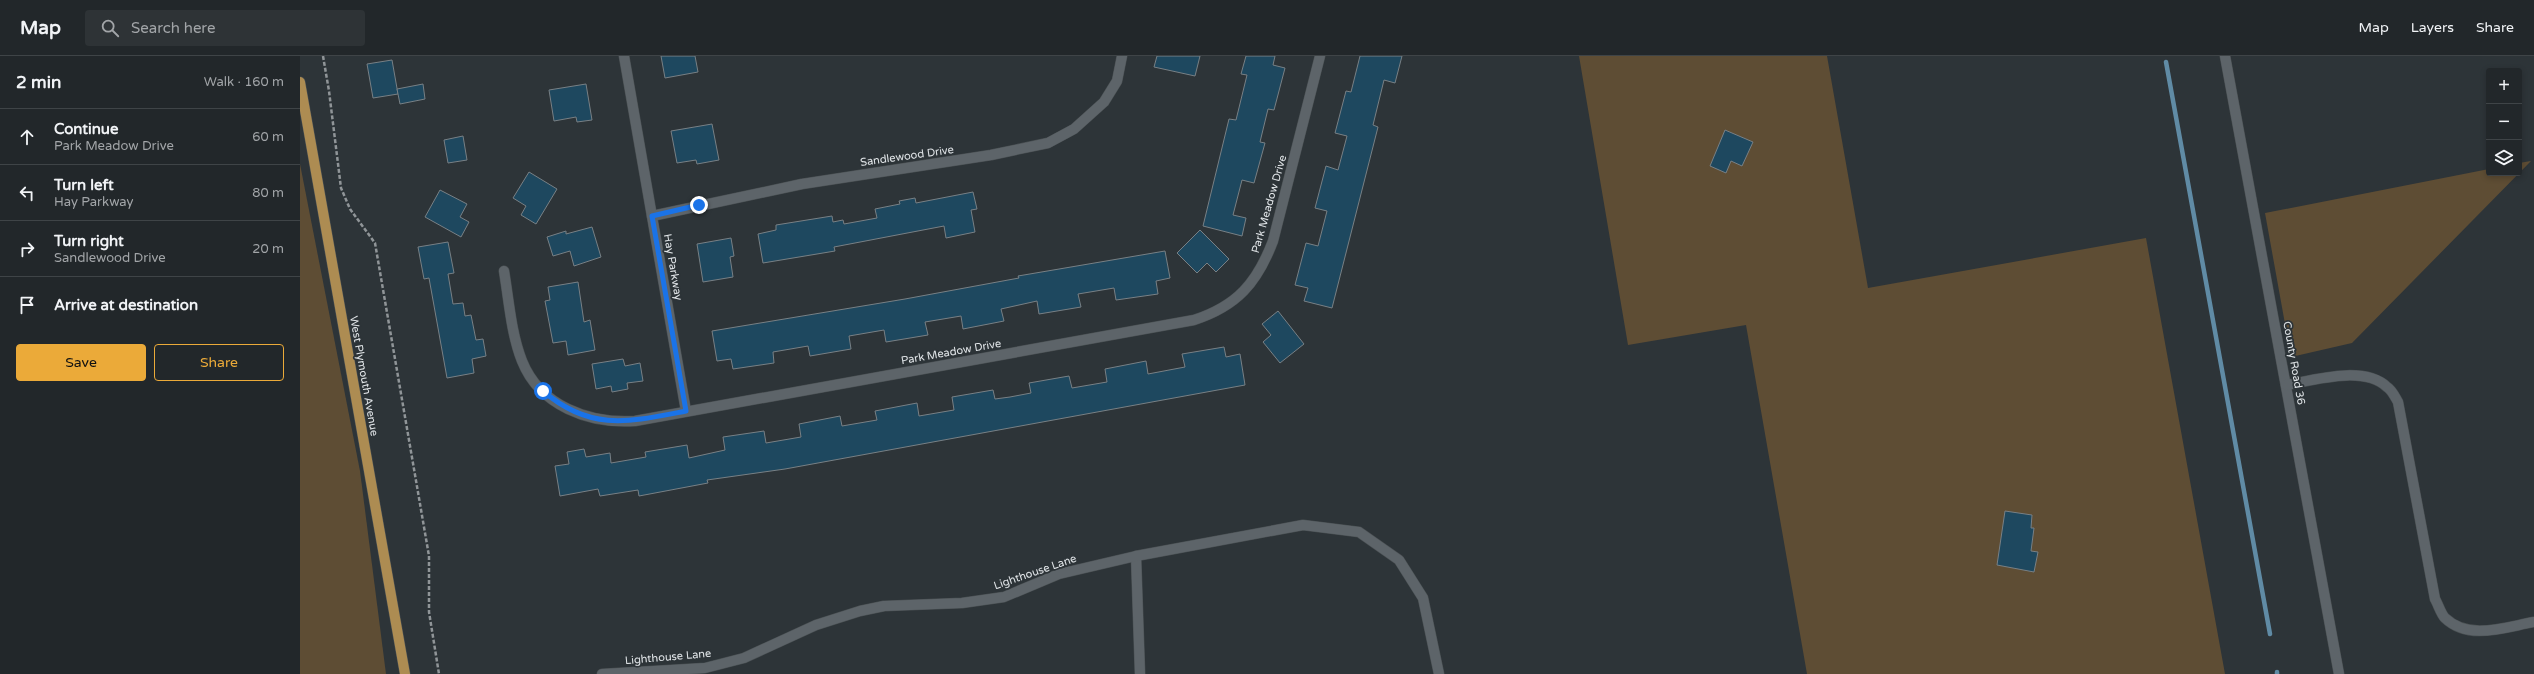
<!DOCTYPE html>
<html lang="en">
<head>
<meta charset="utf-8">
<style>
	body { margin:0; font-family:"Varela Round",sans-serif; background:#2e3336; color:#f1f3f6 }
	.controls { position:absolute; right:12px; top:12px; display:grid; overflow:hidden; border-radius:4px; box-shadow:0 2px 6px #0003 }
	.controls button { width:36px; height:36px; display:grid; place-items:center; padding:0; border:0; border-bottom:1px solid #3f4447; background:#22272a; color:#f1f3f6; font:20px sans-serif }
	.stop { position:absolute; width:12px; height:12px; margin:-9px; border:3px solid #1a73e8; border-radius:50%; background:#fff }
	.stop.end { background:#1a73e8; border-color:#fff; box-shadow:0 1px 4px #0008 }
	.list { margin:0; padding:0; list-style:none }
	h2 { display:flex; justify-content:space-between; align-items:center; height:52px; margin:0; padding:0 16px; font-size:17px }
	h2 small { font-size:13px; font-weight:400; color:#a2a5a8 }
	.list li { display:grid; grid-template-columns:26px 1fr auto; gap:12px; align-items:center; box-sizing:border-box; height:56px; padding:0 16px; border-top:1px solid #3f4447 }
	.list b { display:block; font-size:15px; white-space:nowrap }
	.list p { margin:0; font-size:13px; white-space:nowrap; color:#a2a5a8 }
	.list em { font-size:13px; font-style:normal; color:#a2a5a8 }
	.actions { display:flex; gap:8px; padding:12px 16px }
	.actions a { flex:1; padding:9px 0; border:1px solid #ebaa39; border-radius:4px; text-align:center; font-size:14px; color:#ebaa39 }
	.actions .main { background:#ebaa39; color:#111 }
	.icon { flex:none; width:22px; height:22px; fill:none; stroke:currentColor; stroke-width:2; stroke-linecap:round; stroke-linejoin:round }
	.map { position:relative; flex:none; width:2234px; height:618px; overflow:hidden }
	header { display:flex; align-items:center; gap:24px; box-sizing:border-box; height:56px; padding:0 20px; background:#22272a; border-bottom:1px solid #3f4447 }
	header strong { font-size:19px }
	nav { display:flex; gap:22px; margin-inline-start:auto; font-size:14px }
	.search { width:280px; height:36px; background:#2e3336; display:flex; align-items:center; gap:10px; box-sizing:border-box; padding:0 14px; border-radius:4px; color:#a2a5a8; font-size:15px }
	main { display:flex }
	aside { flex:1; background:#22272a }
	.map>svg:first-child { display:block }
	.green { fill:#5e4d34 }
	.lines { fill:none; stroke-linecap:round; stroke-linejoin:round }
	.stream { stroke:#608ba5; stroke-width:4.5 }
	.building { fill:#1e485f; stroke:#788085 }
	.minor-casing { stroke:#4a5053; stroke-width:11 }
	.major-casing { stroke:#4a5053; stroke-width:11 }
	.path { stroke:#909598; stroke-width:2.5; stroke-dasharray:4 2; stroke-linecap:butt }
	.minor { stroke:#5d6469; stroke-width:10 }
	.major { stroke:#ad8c52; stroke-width:10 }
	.route { stroke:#1a73e8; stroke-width:5 }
	.labels { text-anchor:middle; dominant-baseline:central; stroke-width:3.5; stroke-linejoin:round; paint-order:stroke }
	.street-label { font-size:11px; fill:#e1e5e8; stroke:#2d3438 }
</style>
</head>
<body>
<header>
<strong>Map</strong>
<div class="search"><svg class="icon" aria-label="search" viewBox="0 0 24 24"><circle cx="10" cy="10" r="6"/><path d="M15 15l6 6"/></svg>Search here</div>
<nav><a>Map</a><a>Layers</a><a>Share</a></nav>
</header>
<main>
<aside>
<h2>2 min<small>Walk · 160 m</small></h2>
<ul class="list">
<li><svg class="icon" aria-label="ahead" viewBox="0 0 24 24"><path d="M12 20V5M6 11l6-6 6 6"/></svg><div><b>Continue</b><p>Park Meadow Drive</p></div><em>60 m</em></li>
<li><svg class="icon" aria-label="left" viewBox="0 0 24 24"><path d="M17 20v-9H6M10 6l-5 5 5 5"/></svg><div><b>Turn left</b><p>Hay Parkway</p></div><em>80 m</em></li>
<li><svg class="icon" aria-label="right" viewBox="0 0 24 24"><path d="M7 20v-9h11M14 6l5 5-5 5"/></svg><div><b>Turn right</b><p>Sandlewood Drive</p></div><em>20 m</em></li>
<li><svg class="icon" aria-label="arrive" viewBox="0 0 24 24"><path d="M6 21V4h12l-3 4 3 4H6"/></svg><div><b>Arrive at destination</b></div></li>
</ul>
<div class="actions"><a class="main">Save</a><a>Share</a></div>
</aside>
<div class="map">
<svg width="2234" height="618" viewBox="0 0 2234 618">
	<rect width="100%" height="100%" fill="#2d3438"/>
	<g class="green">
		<polygon points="1279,0 1527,0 1568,232 1846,182 1925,618 1507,618 1446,269 1328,289"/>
		<polygon points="2231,105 2052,287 1991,301 1965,157 2189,113 2189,117 2219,117 2219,107"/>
		<polygon points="0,108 60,415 86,618 0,618"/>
	</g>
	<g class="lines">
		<g class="stream">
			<polyline points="1866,6 1970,578"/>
			<polyline points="1977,616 1977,618"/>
		</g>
	</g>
	<g class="building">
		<polygon points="361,0 395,0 398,16 365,22"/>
		<polygon points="857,0 900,0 895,20 854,11"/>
		<polygon points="946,0 975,0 973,9 985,12 974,54 968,53 960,86 965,87 954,127 942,124 933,159 946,162 942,180 903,170 929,63 936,64 947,19 941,18"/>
		<polygon points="1060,0 1102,0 1095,27 1084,24 1073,69 1078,71 1032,252 1004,245 1008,232 995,229 1006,187 1018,190 1027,155 1015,152 1026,110 1038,114 1047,80 1035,77 1046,35 1051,36"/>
		<polygon points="92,4 98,38 73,42 67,8"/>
		<polygon points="123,28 125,43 100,48 97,33"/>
		<polygon points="286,28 292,64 277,66 276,61 254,65 249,34"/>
		<polygon points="412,68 419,104 397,108 396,104 377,107 371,75"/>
		<polygon points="1425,74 1453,86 1442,110 1431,105 1426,117 1410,110"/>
		<polygon points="163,80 167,104 148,107 144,84"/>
		<polygon points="229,116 257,133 236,168 221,159 226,150 213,142"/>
		<polygon points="140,134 167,148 160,161 169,166 161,181 125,161"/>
		<polygon points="673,136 677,153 671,154 675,176 646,182 644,170 534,191 535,195 463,207 458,178 476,174 476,169 532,160 533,166 543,164 544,168 577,162 575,153 600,148 599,145 615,142 616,147"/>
		<polygon points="292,171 301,201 274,210 270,195 253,200 247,181 266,175 266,178"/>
		<polygon points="900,174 929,203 916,216 907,207 897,217 877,197"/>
		<polygon points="431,182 434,200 430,201 433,221 403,226 397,188"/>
		<polygon points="148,186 154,217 148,218 153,248 163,247 165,260 171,259 176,284 183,283 186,300 172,303 174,317 147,322 129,222 124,223 118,191"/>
		<polygon points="865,195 870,222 856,225 858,238 816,244 814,232 778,238 781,251 739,258 737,245 701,253 704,265 663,273 661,260 625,266 628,279 586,286 584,274 549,280 551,293 510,300 508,290 473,296 474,307 433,313 431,303 417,305 412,275 605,243 719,222 718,220"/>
		<polygon points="278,226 284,266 290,264 295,294 268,299 266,285 253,287 245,245 250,244 248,231"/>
		<polygon points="978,255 1004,288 980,307 963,286 971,279 962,268"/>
		<polygon points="924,291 926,301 940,298 945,329 485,413 407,424 408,427 339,440 338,434 300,440 298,433 260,440 255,410 269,408 267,396 284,393 286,401 310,397 311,407 346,401 345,396 387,389 389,402 425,394 423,381 464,375 466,387 501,381 499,368 540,360 542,370 577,364 575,355 617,347 619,360 654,354 652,341 693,334 695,343 710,341 731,337 729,327 769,320 772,332 807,326 805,313 846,305 848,318 885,311 882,298"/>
		<polygon points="323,303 325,310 340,307 343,325 327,327 328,333 312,336 311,330 296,333 292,308"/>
		<polygon points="1705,455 1732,459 1731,472 1734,472 1731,495 1738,496 1734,516 1697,509"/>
	</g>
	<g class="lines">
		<g class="minor-casing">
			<g id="minor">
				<polyline points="324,0 386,355"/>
				<polyline points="1925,0 2039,618"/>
				<polyline points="352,160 502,128 691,99 748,87 774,73 804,46 817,25 822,0"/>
				<path d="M204,215C209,245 211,277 222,305C240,350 289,368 335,365L894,264C937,250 957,227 973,185L1020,0"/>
				<path d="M1986,329C2014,324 2064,309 2087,331C2092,334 2095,341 2098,346L2135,543C2138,548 2141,558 2145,562C2169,585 2205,571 2234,566"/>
				<polyline points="836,500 840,618"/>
				<polyline points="302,618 405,612 444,602 516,569 560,555 584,550 662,547 704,541 759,518 836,500 1003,469 1059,476 1099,504 1123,542 1139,618"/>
			</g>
		</g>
		<g class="major-casing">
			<polyline id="major" points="0,26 105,618"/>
		</g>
		<polyline class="path" points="23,0 29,35 41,132 50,153 75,187 129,500 129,556 139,618"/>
		<use href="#minor" class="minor"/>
		<use href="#major" class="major"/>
	</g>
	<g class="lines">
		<path class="route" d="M243,335C291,376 329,366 386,355L352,160L399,149"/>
	</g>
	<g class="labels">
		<g class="street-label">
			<text transform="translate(607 100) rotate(-8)">Sandlewood Drive</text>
			<text transform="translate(969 148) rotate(-74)">Park Meadow Drive</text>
			<text transform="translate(373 211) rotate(80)">Hay Parkway</text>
			<text transform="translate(651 296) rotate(-10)">Park Meadow Drive</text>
			<text transform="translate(1994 307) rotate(80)">County Road 36</text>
			<text transform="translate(64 320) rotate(80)">West Plymouth Avenue</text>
			<text transform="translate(735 516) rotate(-19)">Lighthouse Lane</text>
			<text transform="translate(368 601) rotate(-5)">Lighthouse Lane</text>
		</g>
	</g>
</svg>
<div class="controls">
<button>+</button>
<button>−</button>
<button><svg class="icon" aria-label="layers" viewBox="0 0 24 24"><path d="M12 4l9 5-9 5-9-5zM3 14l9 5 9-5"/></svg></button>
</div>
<div class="stop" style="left:243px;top:335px"></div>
<div class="stop end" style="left:399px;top:149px"></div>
</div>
</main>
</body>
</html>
